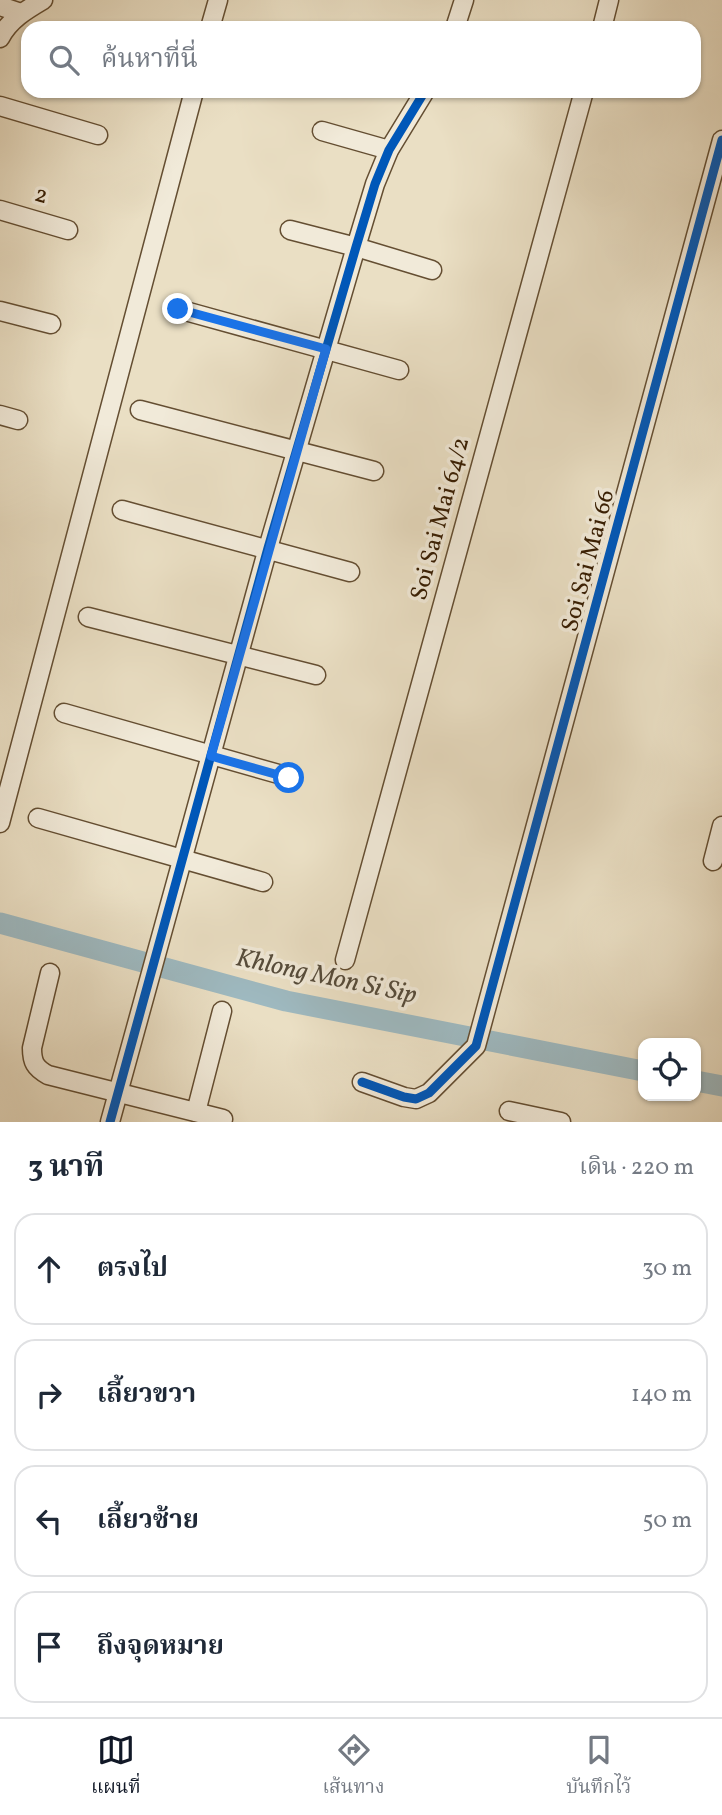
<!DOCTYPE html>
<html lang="th">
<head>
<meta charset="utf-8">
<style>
	body { margin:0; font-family:Vollkorn,"Noto Serif Thai",serif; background:#f6f6f7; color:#1f2937 }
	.controls { position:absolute; right:21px; bottom:21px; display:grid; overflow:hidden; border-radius:14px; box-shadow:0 2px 5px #0004 }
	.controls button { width:63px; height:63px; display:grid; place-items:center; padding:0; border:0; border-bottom:2px solid #e0e1e3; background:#fff; color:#1f2937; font:35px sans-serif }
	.stop { position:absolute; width:21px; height:21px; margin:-16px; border:5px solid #1a73e8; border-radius:50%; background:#fff }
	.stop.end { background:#1a73e8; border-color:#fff; box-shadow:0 2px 7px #0008 }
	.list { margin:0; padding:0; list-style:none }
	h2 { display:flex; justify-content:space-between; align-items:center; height:91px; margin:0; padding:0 28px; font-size:30px }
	h2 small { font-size:23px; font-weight:400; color:#747a83 }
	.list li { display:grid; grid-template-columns:46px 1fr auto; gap:21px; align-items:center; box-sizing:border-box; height:112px; margin:0 14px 14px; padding:0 14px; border:2px solid #e0e1e3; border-radius:21px }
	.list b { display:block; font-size:26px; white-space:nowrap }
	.list em { font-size:23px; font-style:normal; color:#747a83 }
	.icon { flex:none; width:38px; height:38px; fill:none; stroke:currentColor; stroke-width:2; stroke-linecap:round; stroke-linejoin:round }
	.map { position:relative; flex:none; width:722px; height:1122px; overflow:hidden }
	.search { position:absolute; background:#fff; box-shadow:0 2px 5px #0004; left:21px; right:21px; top:21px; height:77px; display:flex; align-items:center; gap:18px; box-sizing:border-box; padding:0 24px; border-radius:21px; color:#747a83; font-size:26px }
	.sheet { height:595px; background:#fff }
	nav { display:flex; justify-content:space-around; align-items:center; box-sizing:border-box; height:98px; border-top:2px solid #e0e1e3; background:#fff; font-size:19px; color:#747a83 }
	nav a { display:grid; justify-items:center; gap:4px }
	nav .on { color:#111827 }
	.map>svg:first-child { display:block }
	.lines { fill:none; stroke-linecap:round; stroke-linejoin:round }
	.canal { stroke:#9eb9c0; stroke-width:21 }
	.minor-casing { stroke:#644e32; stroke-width:21 }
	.minor { stroke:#f1ead9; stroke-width:18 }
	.cycleway-casing { stroke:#f1ead9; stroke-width:13 }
	.cycleway { stroke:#0057b8; stroke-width:9 }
	.route { stroke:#1a73e8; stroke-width:9 }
	.labels { text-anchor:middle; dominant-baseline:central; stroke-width:7; stroke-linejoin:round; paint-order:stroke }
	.street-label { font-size:24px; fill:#371d02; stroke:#f1ead9 }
	.water-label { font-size:26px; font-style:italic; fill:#564c3b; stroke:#f1ead9 }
</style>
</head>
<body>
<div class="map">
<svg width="722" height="1122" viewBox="0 0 722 1122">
	<rect width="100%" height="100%" fill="#eadfc4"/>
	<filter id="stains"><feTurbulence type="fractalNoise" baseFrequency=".00286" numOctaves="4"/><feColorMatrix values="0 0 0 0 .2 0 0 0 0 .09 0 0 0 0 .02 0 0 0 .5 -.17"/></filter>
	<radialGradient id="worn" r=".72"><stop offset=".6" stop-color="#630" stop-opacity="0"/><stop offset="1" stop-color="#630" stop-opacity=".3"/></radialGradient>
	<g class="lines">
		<g class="canal">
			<polyline points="0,923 286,1001 643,1071"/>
			<polyline points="696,1081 722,1086"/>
		</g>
		<g class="minor-casing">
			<g id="minor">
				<polyline points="0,6 21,13"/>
				<polyline points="210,28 218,0"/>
				<polyline points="455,28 464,0"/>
				<polyline points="602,28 609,0"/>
				<path d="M0,38C9,20 26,10 43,0"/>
				<polyline points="0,106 98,135"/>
				<polyline points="322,131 389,150"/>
				<polyline points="0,210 68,230"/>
				<polyline points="290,230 356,247 432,270"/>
				<polyline points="178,309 399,370"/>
				<polyline points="0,311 51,324"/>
				<polyline points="140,410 374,471"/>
				<polyline points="0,415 18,420"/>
				<polyline points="122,510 350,572"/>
				<polyline points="88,617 316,675"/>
				<polyline points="64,713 289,777"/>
				<polyline points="38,818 263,882"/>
				<polyline points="0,823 194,91"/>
				<polyline points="713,861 722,826"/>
				<polyline points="345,960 584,91"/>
				<path d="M50,973L32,1048C32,1062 35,1068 48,1075L223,1119"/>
				<polyline points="362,1082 404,1097 416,1099 429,1093 476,1046 722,140"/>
				<polyline points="509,1111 561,1122"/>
				<polyline points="196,1112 222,1011"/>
				<polyline points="110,1122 268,548 356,247 375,184 389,150 425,91"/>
			</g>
		</g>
		<use href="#minor" class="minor"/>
		<g class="cycleway-casing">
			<g id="cycleway">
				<polyline points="362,1082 404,1097 416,1099 429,1093 476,1046 722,140"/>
				<polyline points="110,1122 268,548 356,247 375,184 389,150 425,91"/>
			</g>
		</g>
		<use href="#cycleway" class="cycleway"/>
	</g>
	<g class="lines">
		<polyline class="route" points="178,309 326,349 211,756 289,778"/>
	</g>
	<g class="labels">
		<g class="street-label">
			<text transform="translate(41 196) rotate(16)">2</text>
			<text transform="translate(441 519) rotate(-75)">Soi Sai Mai 64/2</text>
			<text transform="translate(589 561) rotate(-75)">Soi Sai Mai 66</text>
		</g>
		<g class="water-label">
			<text transform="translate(326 977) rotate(12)">Khlong Mon Si Sip</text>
		</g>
	</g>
	<rect width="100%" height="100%" filter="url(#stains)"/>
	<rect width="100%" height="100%" fill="url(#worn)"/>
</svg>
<div class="controls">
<button><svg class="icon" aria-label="locate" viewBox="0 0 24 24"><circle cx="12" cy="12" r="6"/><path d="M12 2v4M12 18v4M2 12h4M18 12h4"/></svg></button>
</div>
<div class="stop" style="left:289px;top:778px"></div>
<div class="stop end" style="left:178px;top:309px"></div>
<div class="search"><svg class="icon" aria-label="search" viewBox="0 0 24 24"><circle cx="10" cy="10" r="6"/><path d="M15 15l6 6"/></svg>ค้นหาที่นี่</div>
</div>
<section class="sheet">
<h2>3 นาที<small>เดิน · 220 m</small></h2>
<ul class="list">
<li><svg class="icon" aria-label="ahead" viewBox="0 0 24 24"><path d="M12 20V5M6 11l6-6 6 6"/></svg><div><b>ตรงไป</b></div><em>30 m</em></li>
<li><svg class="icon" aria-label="right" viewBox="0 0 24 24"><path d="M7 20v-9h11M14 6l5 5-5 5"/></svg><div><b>เลี้ยวขวา</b></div><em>140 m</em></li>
<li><svg class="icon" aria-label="left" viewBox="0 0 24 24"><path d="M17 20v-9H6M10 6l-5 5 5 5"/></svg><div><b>เลี้ยวซ้าย</b></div><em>50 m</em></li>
<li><svg class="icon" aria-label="arrive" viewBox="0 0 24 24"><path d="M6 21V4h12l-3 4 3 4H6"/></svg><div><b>ถึงจุดหมาย</b></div></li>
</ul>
</section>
<nav>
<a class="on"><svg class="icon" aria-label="map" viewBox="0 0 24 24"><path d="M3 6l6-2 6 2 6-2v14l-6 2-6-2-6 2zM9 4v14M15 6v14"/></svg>แผนที่</a>
<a><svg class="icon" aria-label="directions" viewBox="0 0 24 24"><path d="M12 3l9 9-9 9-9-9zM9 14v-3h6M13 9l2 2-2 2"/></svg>เส้นทาง</a>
<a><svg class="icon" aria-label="saved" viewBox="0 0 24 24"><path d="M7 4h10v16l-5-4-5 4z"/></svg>บันทึกไว้</a>
</nav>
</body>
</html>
